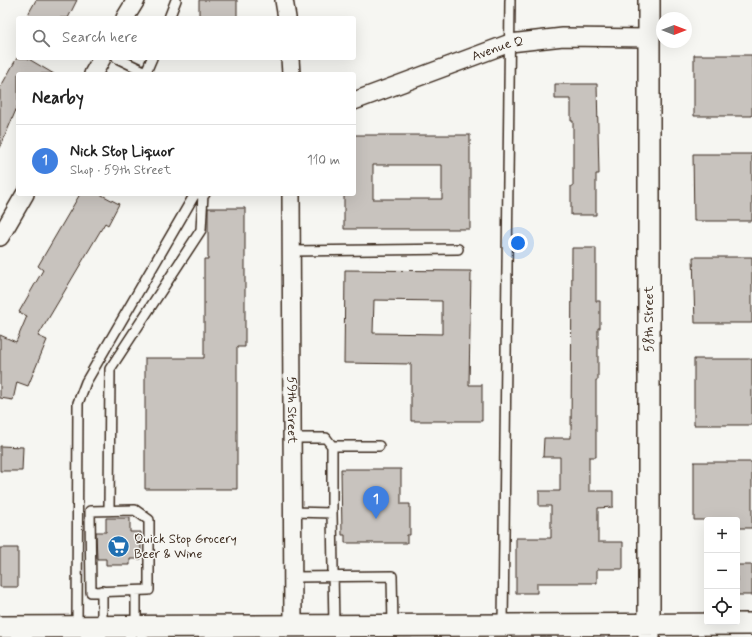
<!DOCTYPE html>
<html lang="en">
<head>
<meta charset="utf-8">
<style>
  body { margin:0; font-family:Mynerve,sans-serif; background:#f2f2f2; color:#222 }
  .controls { position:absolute; right:12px; bottom:12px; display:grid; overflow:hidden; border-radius:4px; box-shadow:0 4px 16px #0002 }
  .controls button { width:36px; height:36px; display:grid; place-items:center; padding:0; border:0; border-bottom:1px solid #e0e0e0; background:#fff; color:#222; font:20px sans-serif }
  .compass { position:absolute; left:656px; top:12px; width:36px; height:36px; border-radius:50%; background:#fff; box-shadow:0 4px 16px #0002; rotate:90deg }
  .you { position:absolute; left:518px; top:243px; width:14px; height:14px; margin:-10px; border:3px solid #fff; border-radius:50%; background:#1a73e8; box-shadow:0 0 0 6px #1a73e833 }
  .badge { display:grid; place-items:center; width:26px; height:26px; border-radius:50%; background:#2563eb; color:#fff; font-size:13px; font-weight:700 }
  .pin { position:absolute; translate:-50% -33px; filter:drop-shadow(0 1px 2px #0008) }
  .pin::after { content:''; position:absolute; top:21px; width:14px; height:12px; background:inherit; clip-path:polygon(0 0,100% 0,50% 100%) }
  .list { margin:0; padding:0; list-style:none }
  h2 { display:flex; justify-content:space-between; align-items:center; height:52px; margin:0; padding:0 16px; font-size:17px }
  h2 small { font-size:13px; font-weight:400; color:#767676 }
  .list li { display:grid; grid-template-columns:26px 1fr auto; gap:12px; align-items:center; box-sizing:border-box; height:72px; padding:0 16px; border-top:1px solid #e0e0e0 }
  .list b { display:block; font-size:15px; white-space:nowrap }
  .list p { margin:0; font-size:13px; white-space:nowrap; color:#767676 }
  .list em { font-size:13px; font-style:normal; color:#767676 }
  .icon { flex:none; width:22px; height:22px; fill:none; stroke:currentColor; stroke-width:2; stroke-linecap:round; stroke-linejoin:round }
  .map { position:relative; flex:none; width:752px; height:637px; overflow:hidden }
  .search { position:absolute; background:#fff; box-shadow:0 4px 16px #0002; left:16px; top:16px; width:340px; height:44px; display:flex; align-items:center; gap:10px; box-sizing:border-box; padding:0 14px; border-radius:4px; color:#767676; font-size:15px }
  .panel { position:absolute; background:#fff; box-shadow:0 4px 16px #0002; left:16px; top:72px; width:340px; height:124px; border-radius:4px }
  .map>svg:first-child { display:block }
</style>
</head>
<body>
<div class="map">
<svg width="752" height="637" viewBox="0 0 752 637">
  <rect width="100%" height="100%" fill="#f6f6f2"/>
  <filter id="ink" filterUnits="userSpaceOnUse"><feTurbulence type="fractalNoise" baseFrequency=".025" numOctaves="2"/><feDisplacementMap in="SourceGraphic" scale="8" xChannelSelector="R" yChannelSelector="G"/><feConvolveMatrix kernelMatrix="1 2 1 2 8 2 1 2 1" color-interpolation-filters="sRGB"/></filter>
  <g filter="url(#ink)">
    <path fill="#c8c3be" stroke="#3b2a1e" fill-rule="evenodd" d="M36 0H77L68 18H26Z
      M199 0H237V18H199Z
      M694 55H752V116H694Z
      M18 56V58H27L54 74H18V105L0 148V88Z
      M555 84H597L599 174H596V215H571V186H573V121H571V99H555Z
      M354 135H470V229H344V194H354ZM373 165H442V199H373Z
      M693 154H752V221H694Z
      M80 194H100L119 204 108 225 105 223 38 336 47 340 28 386 17 382 13 400 0 398V335L16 342 27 316 19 312 43 270 38 266Z
      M208 208H245V347H237V489H145V358H204V259H208Z
      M572 248H596V301H600V328H598V380H596V457H589V491H613V507L598 508V542H623V569H597V583H537V593H516V538H551V506H539V491H560V457H543L544 438H571Z
      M693 257H752V323H695Z
      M345 270 471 271 469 385H482V421H411V364L344 363ZM374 300 442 301V334L373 333Z
      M694 359H752V425H694Z
      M0 446 23 447 22 471H0Z
      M694 462H752V528H737V520H694Z
      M341 469H401V504H410V535H407V543H345V535H342Z
      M106 518H130V532H141V559H130V565H106V559H97L96 532H106Z
      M0 548H18V587H0Z
      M737 565H752V595H737Z"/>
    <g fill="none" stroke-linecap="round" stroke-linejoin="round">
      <defs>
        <path id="service" d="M169 18 176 0
          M117 58 146 72
          M147 74 146 72 152 58
          M292 251 458 249
          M292 438H326L332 446
          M109 510 110 369 201 230 203 194
          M135 510 149 520V590L91 592 90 511Z
          M293 512 332 513 334 626
          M332 513V446H379
          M293 577 392 576 393 626
          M102 591V627
          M503 625 510 0
          M136 626V591
          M77 627 78 403 86 382 195 194H205"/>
        <g id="minor">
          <path d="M284 0 287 18"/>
          <path d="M125 18 136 0"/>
          <path d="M290 58 291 74"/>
          <path d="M93 74 102 58"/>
          <path id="s1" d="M354 101 510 43 563 37 649 38"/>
          <path id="s2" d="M291 194 293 626"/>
          <path d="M0 237 25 194"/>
        </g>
        <path id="tertiary" d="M0 627 752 624
          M649 637V0"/>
      </defs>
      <use href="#service" stroke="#3b2a1e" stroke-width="12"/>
      <use href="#minor" stroke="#3b2a1e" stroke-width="20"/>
      <use href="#tertiary" stroke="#3b2a1e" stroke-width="24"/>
      <use href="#service" stroke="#f6f6f2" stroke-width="9"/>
      <use href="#minor" stroke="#f6f6f2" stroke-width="17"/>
      <use href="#tertiary" stroke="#f6f6f2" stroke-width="21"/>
    </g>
  </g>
  <defs>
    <symbol id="supermarket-disc" viewBox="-11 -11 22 22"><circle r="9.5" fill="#1f6fb2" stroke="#f6f6f2"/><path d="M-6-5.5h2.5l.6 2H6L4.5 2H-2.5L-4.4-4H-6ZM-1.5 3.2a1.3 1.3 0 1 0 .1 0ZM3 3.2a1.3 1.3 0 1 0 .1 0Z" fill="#fff"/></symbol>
  </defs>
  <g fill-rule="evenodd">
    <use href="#supermarket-disc" x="106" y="534" width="25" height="25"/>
  </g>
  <g text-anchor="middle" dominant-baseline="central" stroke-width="3" stroke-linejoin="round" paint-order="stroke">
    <g font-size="13" fill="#3b2a1e" stroke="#f6f6f2">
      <text stroke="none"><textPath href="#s1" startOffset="153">Avenue Q</textPath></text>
      <text transform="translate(649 319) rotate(-90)">58th Street</text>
      <text stroke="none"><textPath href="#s2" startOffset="216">59th Street</textPath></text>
    </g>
    <g font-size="13" fill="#3b2a1e" stroke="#f6f6f2" text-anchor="start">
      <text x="134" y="539">Quick Stop Grocery<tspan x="134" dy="15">Beer &amp; Wine</tspan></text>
    </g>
  </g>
</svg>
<div class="controls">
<button>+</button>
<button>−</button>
<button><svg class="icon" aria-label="locate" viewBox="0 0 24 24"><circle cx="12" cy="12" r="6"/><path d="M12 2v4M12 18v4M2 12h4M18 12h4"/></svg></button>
</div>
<svg class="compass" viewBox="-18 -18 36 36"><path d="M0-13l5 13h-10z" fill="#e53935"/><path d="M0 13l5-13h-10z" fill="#767676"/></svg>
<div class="you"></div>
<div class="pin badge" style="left:376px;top:519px;background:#3f7fe0">1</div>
<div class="search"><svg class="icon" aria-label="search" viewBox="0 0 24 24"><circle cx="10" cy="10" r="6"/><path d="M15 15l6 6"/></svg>Search here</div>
<section class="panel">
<h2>Nearby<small></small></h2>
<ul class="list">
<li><span class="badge" style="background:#3f7fe0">1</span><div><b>Nick Stop Liquor</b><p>Shop · 59th Street</p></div><em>110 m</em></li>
</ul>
</section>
</div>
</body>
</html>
